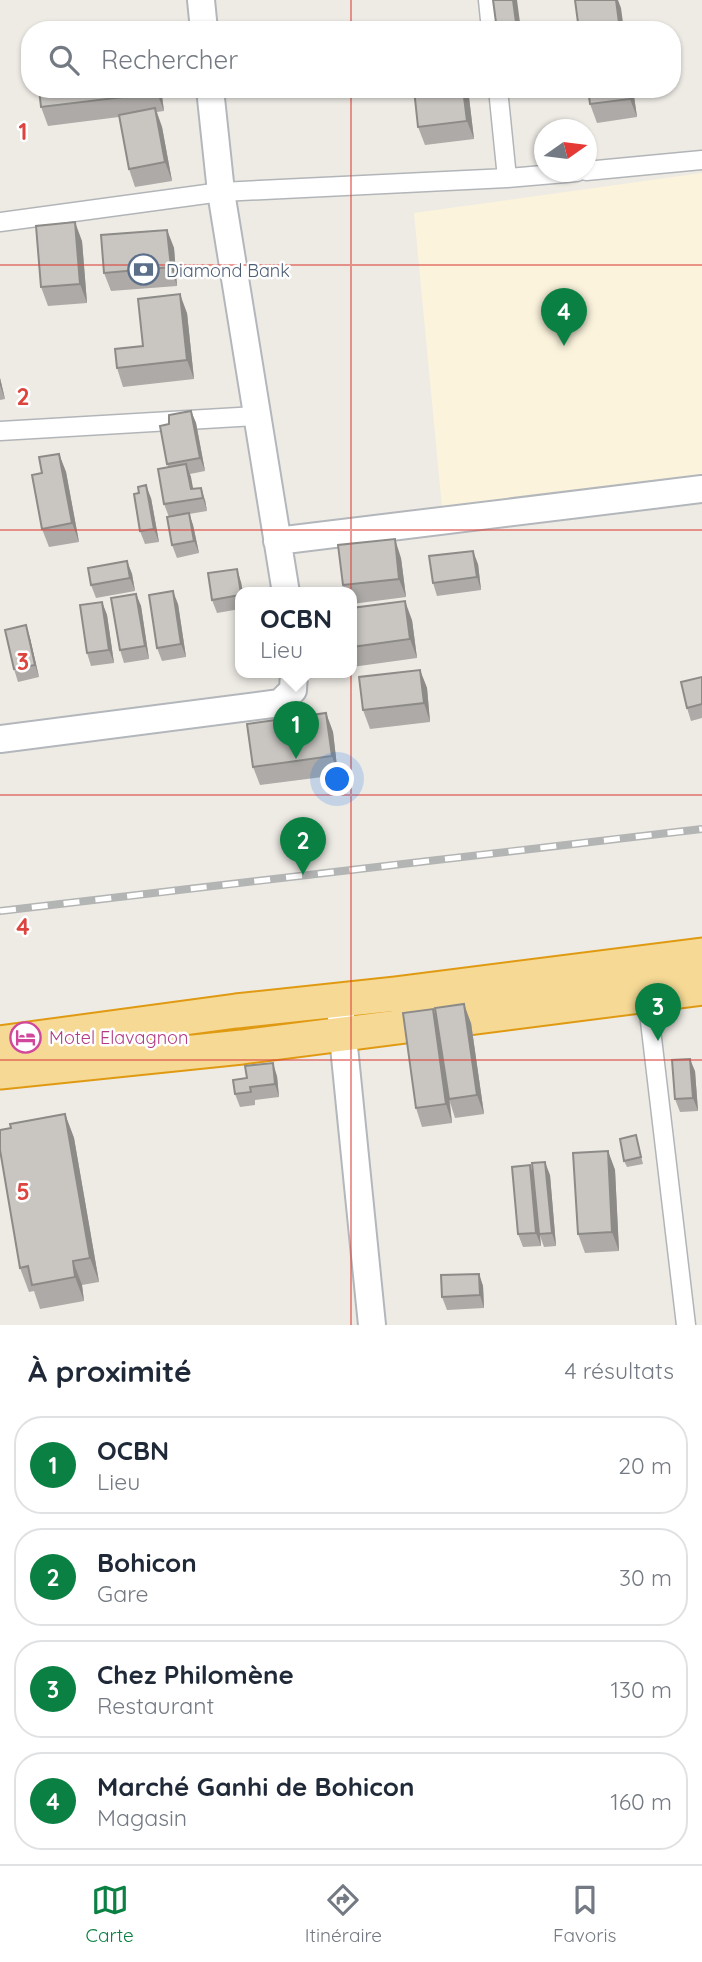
<!DOCTYPE html>
<html lang="fr">
<head>
<meta charset="utf-8">
<style>
  body { margin:0; font-family:Quicksand,sans-serif; background:#f2f2f3; color:#1f2937 }
  .compass { position:absolute; left:534px; top:119px; width:63px; height:63px; border-radius:50%; background:#fff; box-shadow:0 2px 5px #0004; rotate:76deg }
  .you { position:absolute; left:338px; top:780px; width:24px; height:24px; margin:-18px; border:5px solid #fff; border-radius:50%; background:#1a73e8; box-shadow:0 0 0 10px #1a73e833 }
  .badge { display:grid; place-items:center; width:46px; height:46px; border-radius:50%; background:#0b8043; color:#fff; font-size:23px; font-weight:700 }
  .pin { position:absolute; translate:-50% -58px; filter:drop-shadow(0 2px 4px #0008) }
  .pin::after { content:''; position:absolute; top:37px; width:24px; height:21px; background:inherit; clip-path:polygon(0 0,100% 0,50% 100%) }
  .popup { position:absolute; left:235px; top:587px; width:122px; height:91px; box-sizing:border-box; display:grid; place-content:center; border-radius:14px; background:#fff; filter:drop-shadow(0 2px 5px #0005); font-size:23px; white-space:nowrap; color:#747a83 }
  .popup b { font-size:26px; color:#1f2937 }
  .popup::after { content:''; position:absolute; left:50%; top:100%; margin-left:-14px; border:14px solid transparent; border-top-color:#fff }
  .list { margin:0; padding:0; list-style:none }
  h2 { display:flex; justify-content:space-between; align-items:center; height:91px; margin:0; padding:0 28px; font-size:30px }
  h2 small { font-size:23px; font-weight:400; color:#747a83 }
  .list li { display:grid; grid-template-columns:46px 1fr auto; gap:21px; align-items:center; box-sizing:border-box; height:98px; margin:0 14px 14px; padding:0 14px; border:2px solid #e0e1e3; border-radius:28px }
  .list b { display:block; font-size:26px; white-space:nowrap }
  .list p { margin:0; font-size:23px; white-space:nowrap; color:#747a83 }
  .list em { font-size:23px; font-style:normal; color:#747a83 }
  .icon { flex:none; width:38px; height:38px; fill:none; stroke:currentColor; stroke-width:2; stroke-linecap:round; stroke-linejoin:round }
  .map { position:relative; flex:none; width:702px; height:1325px; overflow:hidden }
  .search { position:absolute; background:#fff; box-shadow:0 2px 5px #0004; left:21px; right:21px; top:21px; height:77px; display:flex; align-items:center; gap:18px; box-sizing:border-box; padding:0 24px; border-radius:28px; color:#747a83; font-size:26px }
  .sheet { height:539px; background:#fff }
  nav { display:flex; justify-content:space-around; align-items:center; box-sizing:border-box; height:98px; border-top:2px solid #e0e1e3; background:#fff; font-size:19px; color:#747a83 }
  nav a { display:grid; justify-items:center; gap:4px }
  nav .on { color:#0b8043 }
  .map>svg:first-child { display:block }
</style>
</head>
<body>
<div class="map">
<svg width="702" height="1325" viewBox="0 0 702 1325">
  <rect width="100%" height="100%" fill="#eeebe5"/>
  <path fill="#fbf3dc" d="M702 173V478L442 507 414 213Z"/>
  <g fill="none" stroke-linecap="round" stroke-linejoin="round">
    <defs>
      <path id="street" d="M488 0 491 30
        M498 89 507 178
        M586 171 702 160
        M0 222 221 192 507 178 577 172
        M0 431 256 416
        M647 996 686 1325"/>
      <path id="secondary" d="M201 0 204 30
        M210 89 221 192 286 593
        M277 541 702 489
        M0 739 280 703 293 690 294 673
        M341 1017 372 1325"/>
      <path id="highway" d="M0 1043 236 1011 396 994 702 955
        M0 1072 242 1047 702 988"/>
    </defs>
    <use href="#street" stroke="#b2b5b8" stroke-width="21"/>
    <use href="#secondary" stroke="#b3b7bb" stroke-width="30"/>
    <use href="#highway" stroke="#e09a12" stroke-width="37"/>
    <use href="#street" stroke="#fff" stroke-width="18"/>
    <use href="#secondary" stroke="#fff" stroke-width="26"/>
    <use href="#highway" stroke="#f5d995" stroke-width="33"/>
    <defs>
      <path id="rail" d="M0 911 702 829"/>
    </defs>
    <use href="#rail" stroke="#b3b4b4" stroke-width="8"/>
    <use href="#rail" stroke="#fff" stroke-width="5" stroke-dasharray="16" stroke-linecap="butt"/>
  </g>
  <path fill="#adaaa7" d="M39 89H161L164 111 157 112 162 127 172 181 135 187 129 169 119 117 48 126 41 107Z
    M414 89H468L474 139 425 145 418 127Z
    M508 89H530L531 93 511 96Z
    M588 89H633L637 117 597 123 590 104Z
    M167 230 174 248 177 286 111 291 104 273Z
    M82 241 87 303 48 306 41 287Z
    M187 313 194 379 123 387 117 368 143 346Z
    M0 378 5 399 0 400Z
    M191 411 196 423 205 471 190 474 193 489 205 500 207 511 189 514 193 525 199 553 177 558 172 545 169 517 164 504 168 467 167 464 169 424Z
    M59 454 66 472 79 542 49 547 42 529V473Z
    M151 498 159 542 145 544 140 531Z
    M401 558 406 597 352 604V593H345L343 585Z
    M127 561 132 574 135 591 96 598 91 585Z
    M478 564 481 590 437 596 433 583Z
    M241 582 243 593H240V609L217 613 212 600Z
    M136 594 141 606 149 659 124 663 120 650Z
    M102 602 107 615 114 663 91 666 87 653Z
    M178 604 186 657 162 661 157 648Z
    M352 608 412 620 417 658 352 667Z
    M26 625 30 638 39 677 18 682 14 669Z
    M420 670 427 688 430 722 370 729 363 710Z
    M702 677V718L691 721 687 708Z
    M326 713 333 732 338 775 260 785 253 767Z
    M433 1009 437 1022 471 1023 484 1114 455 1118 450 1102 452 1123 422 1127 416 1108Z
    M695 1071 698 1111 680 1112 675 1099Z
    M277 1076 279 1097 255 1100V1105L240 1107 235 1094 233 1080Z
    M65 1114 74 1138 99 1282 82 1285 84 1301 40 1309 34 1291 29 1292 20 1268 11 1128Z
    M636 1135 643 1164 627 1167 624 1161Z
    M608 1151 615 1170 619 1251 585 1253 578 1234Z
    M530 1165 533 1174 550 1175 556 1246 544 1247 540 1236 541 1246 523 1247 518 1234Z
    M479 1274 483 1286 484 1308 447 1310 442 1297Z"/>
  <path fill="#8d8b88" d="M513 0H517L521 30H517Z
    M616 0H618L621 8 624 30H620Z
    M156 89H161L164 111 157 93Z
    M463 89H468L474 139 467 121Z
    M629 89H633L637 117 630 99Z
    M155 108 162 127 172 181 165 162Z
    M75 222 82 241 87 303 80 284Z
    M167 230 174 248 177 286 171 267Z
    M180 294 187 313 194 379 187 360Z
    M0 378 5 399 0 385Z
    M191 411 196 423 205 471 200 458Z
    M59 454 66 472 79 542 72 523Z
    M186 464 191 477 195 499 191 489Z
    M146 485 151 498 159 542 154 529Z
    M201 488 205 500 207 511 203 498Z
    M189 513 193 525 199 553 194 541Z
    M395 539 401 558 406 597 399 579Z
    M473 551 478 564 481 590 477 577Z
    M127 561 132 574 135 591 130 578Z
    M237 569 241 582 243 593H241Z
    M173 591 178 604 186 657 181 644Z
    M136 594 141 606 149 659 145 646Z
    M405 601 412 620 417 658 410 639Z
    M102 602 107 615 114 663 109 650Z
    M26 625 30 638 39 677 35 665Z
    M420 670 427 688 430 722 424 703Z
    M326 713 333 732 338 775 332 756Z
    M464 1004 471 1023 484 1114 477 1095Z
    M433 1009 440 1028 452 1123 446 1104Z
    M690 1059 695 1071 698 1111 693 1098Z
    M273 1063 277 1076 279 1097 275 1084Z
    M65 1114 74 1138 99 1282 90 1258Z
    M608 1151 615 1170 619 1251 612 1232Z
    M545 1162 550 1175 556 1246 552 1233Z
    M530 1165 534 1178 541 1246 536 1233Z
    M73 1261 82 1285 84 1301 75 1277Z
    M479 1274 483 1286 484 1308 480 1295Z"/>
  <path fill="#c9c6c2" stroke="#8d8b88" stroke-width="2" d="M493 0H513L517 30H497Z
    M575 0H616L620 30H579Z
    M39 89H156L157 93 41 107Z
    M414 89H463L467 121 418 127Z
    M588 89H629L630 99 590 104Z
    M155 108 165 162 129 169 119 115Z
    M75 222 80 284 41 287 36 226Z
    M167 230 171 267 104 273 101 235Z
    M180 294 187 360 117 368 115 349 143 346 138 299Z
    M191 411 200 458 167 464 160 426 169 424V415Z
    M59 454 72 523 42 529 32 475 42 473 39 457Z
    M186 464 191 489 201 488 203 498 164 504 158 469Z
    M146 485 154 529 140 531 134 494 139 493 138 487Z
    M189 513 194 541 172 545 167 517Z
    M395 539 399 579 343 585 338 545Z
    M473 551 477 577 433 583 429 556Z
    M127 561 130 578 91 585 88 568Z
    M237 569 241 593H240V595L212 600 208 573Z
    M173 591 181 644 157 648 149 595Z
    M136 594 145 646 120 650 111 598Z
    M405 601 410 639 352 647V608Z
    M102 602 109 650 87 653 80 605Z
    M26 625 35 665 14 669 5 630Z
    M420 670 424 703 363 710 359 677Z
    M702 677V704L687 708 681 682Z
    M326 713 332 756 253 767 247 724Z
    M464 1004 477 1095 449 1099 435 1008Z
    M433 1009 446 1104 416 1108 403 1013Z
    M690 1059 693 1098 675 1099 672 1060Z
    M273 1063 275 1084 250 1087 251 1092 235 1094 233 1080 247 1078 245 1066Z
    M65 1114 90 1258 73 1261 75 1277 32 1285 28 1266 20 1268 0 1150V1130L11 1128 10 1124Z
    M636 1135 641 1157 624 1161 620 1139Z
    M608 1151 612 1232 578 1234 573 1153Z
    M545 1162 552 1233 539 1234 532 1163Z
    M530 1165 536 1233 518 1234 512 1167Z
    M479 1274 480 1295 442 1297 441 1275Z"/>
  <path fill="none" stroke="#dc443d" stroke-width="2" stroke-opacity="0.55" d="M351 0V30M351 89V1325M0 265H702M0 530H702M0 795H702M0 1060H702"/>
  <defs>
    <symbol id="bank-ring" viewBox="-11 -11 22 22"><circle r="9.5" fill="#fff" stroke="#5c6f8a" stroke-width="1.5"/><path d="M-6-4H6V4H-6ZM0-2.3a2.3 2.3 0 1 0 0 4.6a2.3 2.3 0 1 0 0-4.6Z" fill="#5c6f8a"/></symbol>
    <symbol id="hotel-ring" viewBox="-11 -11 22 22"><circle r="9.5" fill="#fff" stroke="#d1479c" stroke-width="1.5"/><path d="M-6-4.5h1.5V1H6V5H4.5V3h-9V5H-6ZM-4 0a1.8 1.8 0 1 1 3.6 0ZM.5 0V-2.5h3Q6-2.5 6 0Z" fill="#d1479c"/></symbol>
  </defs>
  <g fill-rule="evenodd">
    <use href="#bank-ring" x="126" y="252" width="35" height="35"/>
    <use href="#hotel-ring" x="8" y="1020" width="35" height="35"/>
  </g>
  <g text-anchor="middle" dominant-baseline="central" stroke-width="5" stroke-linejoin="round" paint-order="stroke">
    <g font-size="18" fill="#4e5e75" stroke="#fff" text-anchor="start">
      <text x="166" y="270">Diamond Bank</text>
    </g>
    <g font-size="18" fill="#b23c85" stroke="#fff" text-anchor="start">
      <text x="49" y="1037">Motel Elavagnon</text>
    </g>
  </g>
  <g font-size="23" text-anchor="middle" font-weight="bold" fill="#dc443d" stroke="#fff" stroke-width="5" stroke-linejoin="round" paint-order="stroke">
    <text x="23" y="140">1</text>
    <text x="23" y="405">2</text>
    <text x="23" y="670">3</text>
    <text x="23" y="935">4</text>
    <text x="23" y="1200">5</text>
  </g>
</svg>
<svg class="compass" viewBox="-18 -18 36 36"><path d="M0-13l5 13h-10z" fill="#e53935"/><path d="M0 13l5-13h-10z" fill="#747a83"/></svg>
<div class="you"></div>
<div class="pin badge" style="left:296px;top:759px">1</div>
<div class="popup"><b>OCBN</b>Lieu</div>
<div class="pin badge" style="left:303px;top:875px">2</div>
<div class="pin badge" style="left:658px;top:1041px">3</div>
<div class="pin badge" style="left:564px;top:346px">4</div>
<div class="search"><svg class="icon" aria-label="search" viewBox="0 0 24 24"><circle cx="10" cy="10" r="6"/><path d="M15 15l6 6"/></svg>Rechercher</div>
</div>
<section class="sheet">
<h2>À proximité<small>4 résultats</small></h2>
<ul class="list">
<li><span class="badge">1</span><div><b>OCBN</b><p>Lieu</p></div><em>20 m</em></li>
<li><span class="badge">2</span><div><b>Bohicon</b><p>Gare</p></div><em>30 m</em></li>
<li><span class="badge">3</span><div><b>Chez Philomène</b><p>Restaurant</p></div><em>130 m</em></li>
<li><span class="badge">4</span><div><b>Marché Ganhi de Bohicon</b><p>Magasin</p></div><em>160 m</em></li>
</ul>
</section>
<nav>
<a class="on"><svg class="icon" aria-label="map" viewBox="0 0 24 24"><path d="M3 6l6-2 6 2 6-2v14l-6 2-6-2-6 2zM9 4v14M15 6v14"/></svg>Carte</a>
<a><svg class="icon" aria-label="directions" viewBox="0 0 24 24"><path d="M12 3l9 9-9 9-9-9zM9 14v-3h6M13 9l2 2-2 2"/></svg>Itinéraire</a>
<a><svg class="icon" aria-label="saved" viewBox="0 0 24 24"><path d="M7 4h10v16l-5-4-5 4z"/></svg>Favoris</a>
</nav>
</body>
</html>
